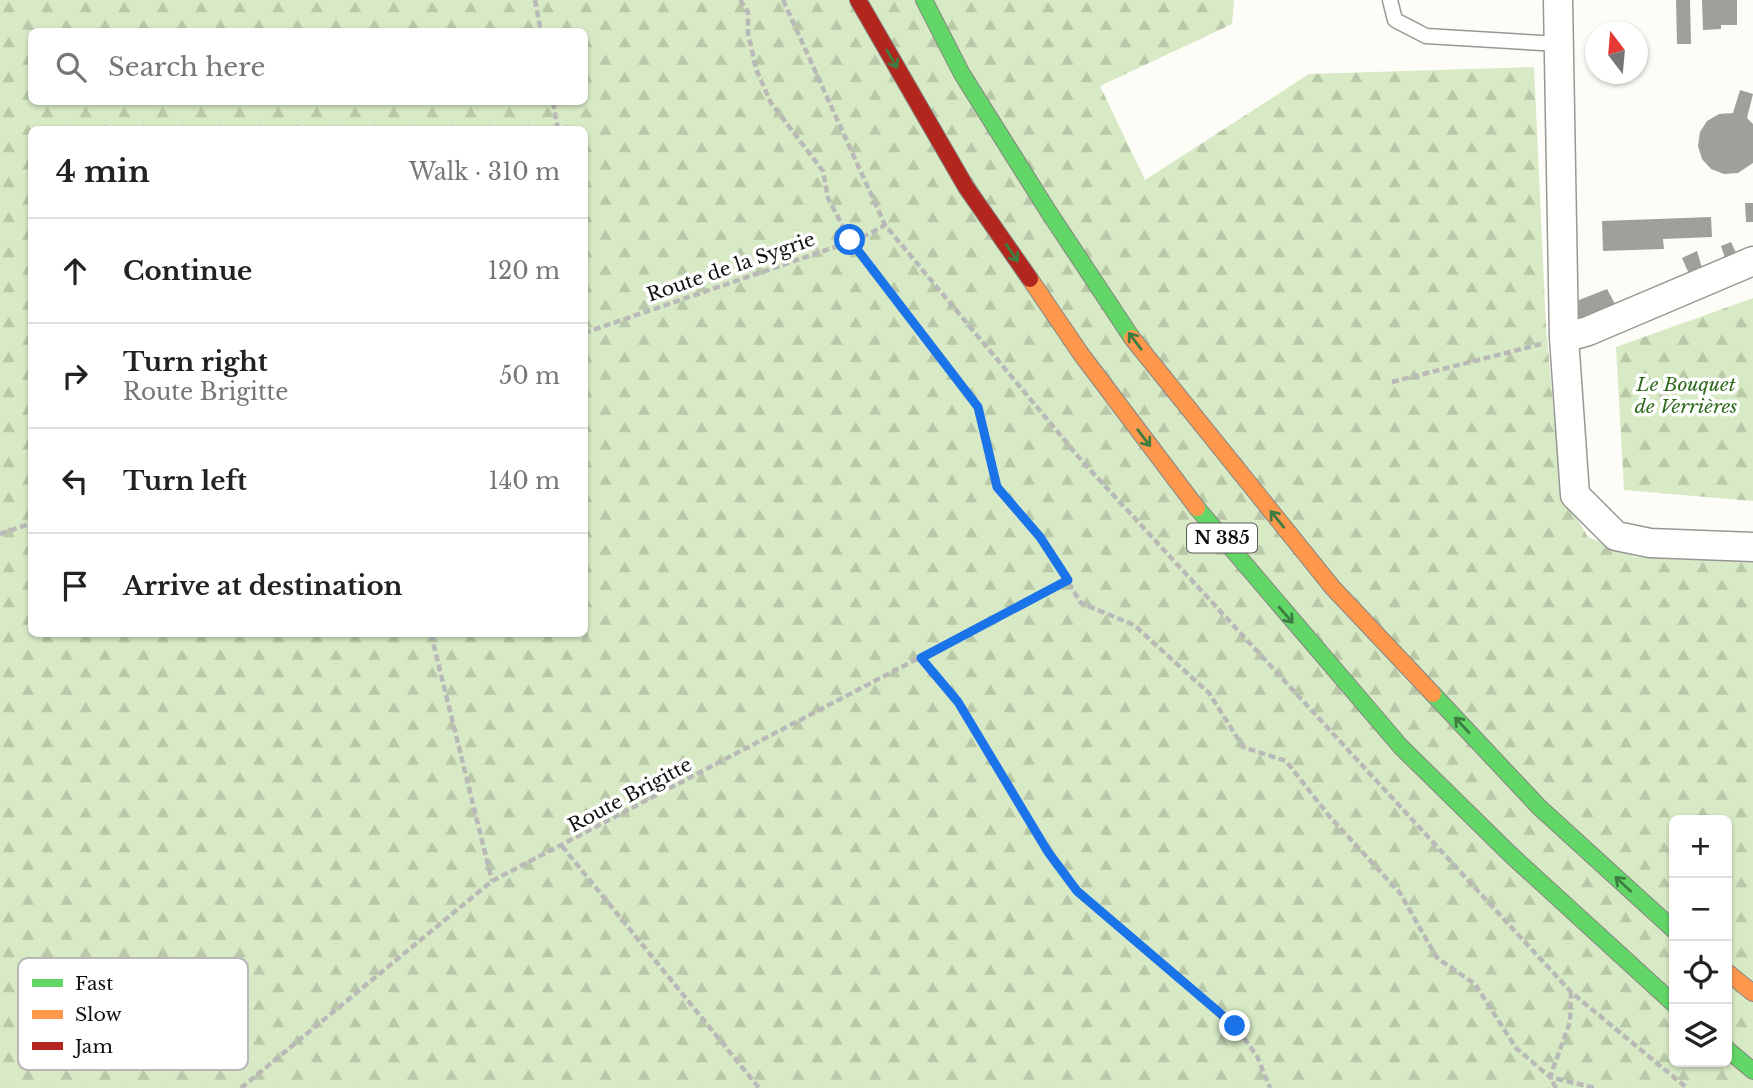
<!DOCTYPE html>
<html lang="en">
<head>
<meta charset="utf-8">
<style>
  body { margin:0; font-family:"Libre Baskerville",serif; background:#f2f2f2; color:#222 }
  .controls { position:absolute; right:21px; bottom:21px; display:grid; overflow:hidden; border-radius:10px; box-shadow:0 2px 5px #0004 }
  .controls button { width:63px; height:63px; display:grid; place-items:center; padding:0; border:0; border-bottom:2px solid #e0e0e0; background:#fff; color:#222; font:35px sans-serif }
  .compass { position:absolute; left:1585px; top:21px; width:63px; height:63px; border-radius:50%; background:#fff; box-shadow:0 2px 5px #0004; rotate:344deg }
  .stop { position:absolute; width:21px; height:21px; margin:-16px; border:5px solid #1a73e8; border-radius:50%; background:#fff }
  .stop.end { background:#1a73e8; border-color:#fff; box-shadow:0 2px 7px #0008 }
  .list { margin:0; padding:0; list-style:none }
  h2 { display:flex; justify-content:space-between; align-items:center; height:91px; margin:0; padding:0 28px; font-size:30px }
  h2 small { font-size:23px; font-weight:400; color:#767676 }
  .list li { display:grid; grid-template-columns:46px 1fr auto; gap:21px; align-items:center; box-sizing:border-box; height:105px; padding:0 28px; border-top:2px solid #e0e0e0 }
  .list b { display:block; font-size:26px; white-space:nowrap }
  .list p { margin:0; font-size:23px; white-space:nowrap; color:#767676 }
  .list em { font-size:23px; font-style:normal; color:#767676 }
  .icon { flex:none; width:38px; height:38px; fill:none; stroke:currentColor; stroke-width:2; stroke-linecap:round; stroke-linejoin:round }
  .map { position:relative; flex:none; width:1753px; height:1088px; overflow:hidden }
  .search { position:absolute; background:#fff; box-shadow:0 2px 5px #0004; left:28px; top:28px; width:560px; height:77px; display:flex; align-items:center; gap:18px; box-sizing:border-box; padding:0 24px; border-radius:10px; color:#767676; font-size:26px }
  .panel { position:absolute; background:#fff; box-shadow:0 2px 5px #0004; left:28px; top:126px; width:560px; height:511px; border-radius:10px }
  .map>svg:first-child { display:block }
</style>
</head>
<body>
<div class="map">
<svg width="1753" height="1088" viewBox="0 0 1753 1088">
  <defs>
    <pattern id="forest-firs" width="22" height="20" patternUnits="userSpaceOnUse" patternTransform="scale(1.75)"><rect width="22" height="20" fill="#d8eac5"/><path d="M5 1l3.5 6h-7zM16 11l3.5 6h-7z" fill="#b8c8a8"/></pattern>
  </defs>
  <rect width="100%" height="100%" fill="#fdfcf7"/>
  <path fill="url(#forest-firs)" fill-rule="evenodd" d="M0 0H1234L1232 24 1100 86 1145 180 1309 74 1534 67 1546 327 1561 492 1588 537 1635 557 1753 560V1088H0ZM32 32H584V102H32ZM32 130H584V634H32ZM1674 820H1727V1062H1674Z
    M1753 298V501L1624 490 1616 347Z"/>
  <path fill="#a19f9c" d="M1676 0H1690L1691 44H1677Z
    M1702 0H1737V25H1721V29L1703 30Z
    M1740 90 1753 94 1747 118 1753 124V163L1738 173 1724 174 1711 169 1702 159 1698 146 1700 132 1707 121 1719 114 1733 113Z
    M1745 203H1753V222H1746Z
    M1711 217 1712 237 1663 239 1664 249 1603 251 1602 221Z
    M1731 242 1736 253 1725 258 1721 246Z
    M1697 251 1702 268 1689 274 1682 258Z
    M1607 289 1615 304 1579 319V300Z"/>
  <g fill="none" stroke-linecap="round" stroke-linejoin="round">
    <defs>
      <path id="lane" d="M1390 0 1395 20 1426 36 1559 44"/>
      <path id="street" d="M1558 0 1564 338 1575 495 1616 536 1650 543 1753 547
        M1564 338 1588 331 1753 261"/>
      <path id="fast" d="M924 0 962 74 1048 211 1132 338
        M1197 508 1401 747 1511 855 1674 1004
        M1433 694 1539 807 1674 930
        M1727 1049 1753 1071"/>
      <path id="slow" d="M1030 279 1081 354 1197 508
        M1132 338 1333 588 1433 694
        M1727 972 1753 993"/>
      <path id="jam" d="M858 0 966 187 1030 279"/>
    </defs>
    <use href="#lane" stroke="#979795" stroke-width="17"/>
    <use href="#street" stroke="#979795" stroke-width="31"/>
    <use href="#fast" stroke="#858482" stroke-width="18"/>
    <use href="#slow" stroke="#858482" stroke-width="18"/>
    <use href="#jam" stroke="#858482" stroke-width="18"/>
    <path stroke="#b9b9b8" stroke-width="4.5" stroke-dasharray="7 3.5" stroke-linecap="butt" d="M535 0 541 32
      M740 0 748 12V33L756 69 771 103 823 171 828 198 850 240 978 407 997 487 1040 537 1081 603 1134 625 1209 693 1243 747 1286 761 1330 817 1400 893 1437 958 1475 984 1516 1048 1550 1077 1595 1088
      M783 0 885 225 1082 461 1571 992 1687 1088
      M553 102 558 130
      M584 333 861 238 885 225
      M1392 382 1541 344
      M0 534 32 523
      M431 634 492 881
      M921 658 958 702 1048 852 1077 891 1235 1026 1257 1056 1270 1088
      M562 846 759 1088
      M241 1088 492 881 1068 580
      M1556 1088 1550 1077 1570 1022 1571 993"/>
    <use href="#lane" stroke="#fffffe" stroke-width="14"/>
    <use href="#street" stroke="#fffffe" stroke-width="28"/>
    <use href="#fast" stroke="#63d668" stroke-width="16"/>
    <use href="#slow" stroke="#ff974d" stroke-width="16"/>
    <use href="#jam" stroke="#b3261e" stroke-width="16"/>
  </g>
  <defs><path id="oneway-shaft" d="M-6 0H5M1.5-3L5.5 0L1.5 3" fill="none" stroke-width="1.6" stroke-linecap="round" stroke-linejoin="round" transform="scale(1.75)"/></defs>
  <g stroke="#3e7d41">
    <use href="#oneway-shaft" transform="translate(892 59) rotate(60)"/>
    <use href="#oneway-shaft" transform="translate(1012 253) rotate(56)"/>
    <use href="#oneway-shaft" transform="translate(1135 341) rotate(-127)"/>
    <use href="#oneway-shaft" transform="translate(1144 438) rotate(53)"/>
    <use href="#oneway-shaft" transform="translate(1277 519) rotate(-129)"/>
    <use href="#oneway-shaft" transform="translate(1286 615) rotate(49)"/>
    <use href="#oneway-shaft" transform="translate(1462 725) rotate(-133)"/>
    <use href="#oneway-shaft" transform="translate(1623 884) rotate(-137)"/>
  </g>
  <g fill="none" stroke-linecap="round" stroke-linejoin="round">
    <path stroke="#1a73e8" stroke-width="9" d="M850 240 978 407 997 487 1040 537 1068 580 921 658 958 702 1048 852 1077 891 1235 1026"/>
  </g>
  <g text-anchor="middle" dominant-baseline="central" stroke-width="7" stroke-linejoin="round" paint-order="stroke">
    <rect fill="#fff" stroke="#585858" stroke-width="2" x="1187" y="523.5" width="70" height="29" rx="5"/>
    <g font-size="18" font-weight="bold" fill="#111">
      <text x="1222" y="538">N 385</text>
    </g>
    <g font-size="19" fill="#111" stroke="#fff">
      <text transform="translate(731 267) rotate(-19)">Route de la Sygrie</text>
      <text transform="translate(630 795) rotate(-28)">Route Brigitte</text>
    </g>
    <g font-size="19" font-style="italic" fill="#2f6b1f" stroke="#fff">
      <text x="1686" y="384">Le Bouquet<tspan x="1686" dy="22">de Verrières</tspan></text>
    </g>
  </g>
  <rect x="18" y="958" width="230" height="112" rx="10" fill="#fff" stroke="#b8b8b8" stroke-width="2"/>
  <rect x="32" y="979" width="31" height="8" fill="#63d668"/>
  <rect x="32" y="1010" width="31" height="9" fill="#ff974d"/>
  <rect x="32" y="1042" width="31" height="8" fill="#b3261e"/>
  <g font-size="19" fill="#111">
    <text x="75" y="990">Fast</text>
    <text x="75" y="1021">Slow</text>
    <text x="75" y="1053">Jam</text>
  </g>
</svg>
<div class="controls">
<button>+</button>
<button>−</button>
<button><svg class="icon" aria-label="locate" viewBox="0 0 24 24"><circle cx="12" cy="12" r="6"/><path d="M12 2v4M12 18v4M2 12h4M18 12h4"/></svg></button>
<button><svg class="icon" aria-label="layers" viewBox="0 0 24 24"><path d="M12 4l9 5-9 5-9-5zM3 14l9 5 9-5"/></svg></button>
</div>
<svg class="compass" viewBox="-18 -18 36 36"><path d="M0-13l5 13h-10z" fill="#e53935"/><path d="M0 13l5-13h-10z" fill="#767676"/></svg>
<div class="stop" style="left:850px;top:240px"></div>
<div class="stop end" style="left:1235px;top:1026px"></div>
<div class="search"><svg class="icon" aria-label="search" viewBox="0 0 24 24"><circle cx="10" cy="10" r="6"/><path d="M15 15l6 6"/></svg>Search here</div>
<section class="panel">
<h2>4 min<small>Walk · 310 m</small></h2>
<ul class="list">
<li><svg class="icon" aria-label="ahead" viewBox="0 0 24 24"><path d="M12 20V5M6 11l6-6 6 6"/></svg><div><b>Continue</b></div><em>120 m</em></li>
<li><svg class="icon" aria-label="right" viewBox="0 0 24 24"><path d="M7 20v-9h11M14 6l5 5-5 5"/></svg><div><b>Turn right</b><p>Route Brigitte</p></div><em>50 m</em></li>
<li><svg class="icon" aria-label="left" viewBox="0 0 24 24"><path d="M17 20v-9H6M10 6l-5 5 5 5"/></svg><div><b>Turn left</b></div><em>140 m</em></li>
<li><svg class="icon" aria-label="arrive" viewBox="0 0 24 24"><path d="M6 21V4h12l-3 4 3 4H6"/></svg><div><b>Arrive at destination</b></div></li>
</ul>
</section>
</div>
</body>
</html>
